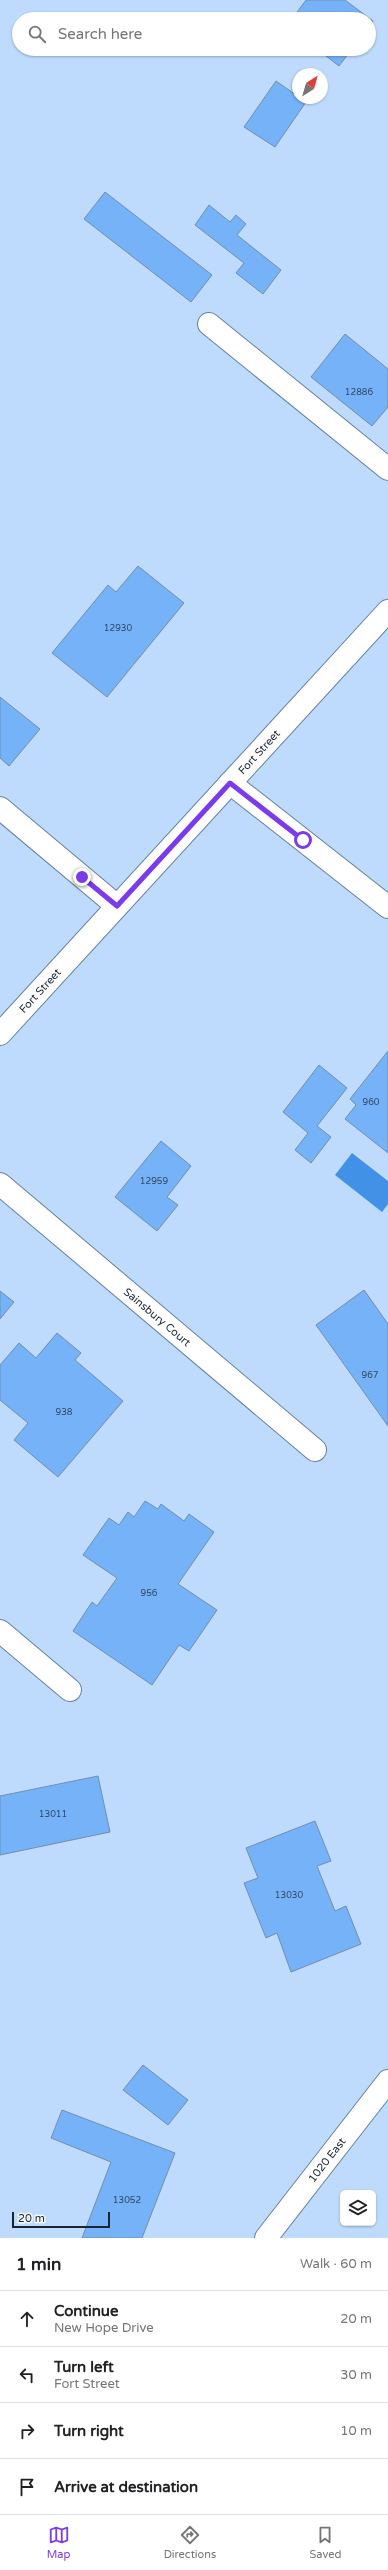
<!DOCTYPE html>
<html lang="en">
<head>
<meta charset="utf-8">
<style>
  body { margin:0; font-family:"Varela Round",sans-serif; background:#f6f6f6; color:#202124 }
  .controls { position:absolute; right:12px; bottom:12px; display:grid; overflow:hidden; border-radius:6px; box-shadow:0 1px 3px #0004 }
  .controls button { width:36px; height:36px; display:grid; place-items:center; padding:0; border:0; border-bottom:1px solid #e0e0e0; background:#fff; color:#202124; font:20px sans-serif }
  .compass { position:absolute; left:292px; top:68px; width:36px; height:36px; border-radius:50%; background:#fff; box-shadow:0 1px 3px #0004; rotate:37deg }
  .scale { position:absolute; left:12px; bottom:10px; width:98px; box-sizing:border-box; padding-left:4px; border:2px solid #1a2532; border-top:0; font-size:11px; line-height:14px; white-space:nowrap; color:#1a2532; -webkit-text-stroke:3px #f6f9fd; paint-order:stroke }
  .stop { position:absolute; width:12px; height:12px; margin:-9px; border:3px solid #7c3aed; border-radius:50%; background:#fff }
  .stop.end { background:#7c3aed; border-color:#fff; box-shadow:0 1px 4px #0008 }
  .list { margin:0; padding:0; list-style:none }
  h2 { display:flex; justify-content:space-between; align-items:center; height:52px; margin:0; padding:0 16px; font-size:17px }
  h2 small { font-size:13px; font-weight:400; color:#757577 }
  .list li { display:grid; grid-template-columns:26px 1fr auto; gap:12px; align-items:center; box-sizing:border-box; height:56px; padding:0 16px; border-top:1px solid #e0e0e0 }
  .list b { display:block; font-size:15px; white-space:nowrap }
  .list p { margin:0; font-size:13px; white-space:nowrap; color:#757577 }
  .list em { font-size:13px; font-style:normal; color:#757577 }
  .icon { flex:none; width:22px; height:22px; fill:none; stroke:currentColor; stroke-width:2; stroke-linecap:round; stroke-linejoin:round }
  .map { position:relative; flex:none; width:388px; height:2238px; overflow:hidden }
  .search { position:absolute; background:#fff; box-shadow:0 1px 3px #0004; left:12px; right:12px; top:12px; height:44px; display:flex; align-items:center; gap:10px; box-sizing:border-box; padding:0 14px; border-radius:22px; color:#757577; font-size:15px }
  .sheet { height:276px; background:#fff }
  nav { display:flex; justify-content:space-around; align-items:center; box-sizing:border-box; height:56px; border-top:1px solid #e0e0e0; background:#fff; font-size:11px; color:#757577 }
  nav a { display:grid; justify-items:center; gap:2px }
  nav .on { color:#7c3aed }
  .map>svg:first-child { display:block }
</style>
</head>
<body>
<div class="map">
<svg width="388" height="2238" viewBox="0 0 388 2238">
  <rect width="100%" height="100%" fill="#bedbfe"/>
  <path fill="#4191e6" d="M352 1153 388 1181V1204L382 1212 335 1175Z"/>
  <path fill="#75b2f8" stroke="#728dad" d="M306 0H345L373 21 369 26V19H292Z
    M317 49H352L339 66Z
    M276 81 306 102 275 147 244 127Z
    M105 192 212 275 191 302 84 219Z
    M209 205 230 222 236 215 246 224 237 235 281 270 263 294 236 273 244 263 195 225Z
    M345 334 388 369V407L372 426 311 377Z
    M138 566 184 603 107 697 52 653 108 585 116 592Z
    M0 697 40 729 9 766 0 758Z
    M388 1051V1153L345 1119 356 1105 350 1099Z
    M319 1065 347 1088 317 1126 331 1137 311 1163 295 1150 308 1133 283 1112Z
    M161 1141 191 1166 167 1197 178 1205 157 1231 115 1197Z
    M364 1290 388 1324V1426L316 1325Z
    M0 1291 14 1302 0 1319Z
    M57 1333 81 1353 75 1360 123 1401 58 1477 14 1440 28 1423 0 1400V1365L19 1343 36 1358Z
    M145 1501 158 1509 161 1504 184 1521 189 1514 214 1532 178 1584 217 1610 189 1651 179 1645 152 1685 73 1631 92 1602 97 1606 117 1578 83 1555 109 1518 119 1525 128 1512 134 1517Z
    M98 1776 110 1832 0 1855V1796Z
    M315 1821 331 1861 317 1866 335 1911 346 1906 361 1944 291 1972 277 1933 266 1938 244 1883 258 1878 246 1848Z
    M143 2065 188 2100 168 2125 123 2090Z
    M62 2110 175 2153 142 2238H82L111 2162 51 2138Z"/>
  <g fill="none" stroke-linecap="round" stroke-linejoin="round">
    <defs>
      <g id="minor">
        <path d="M209 324 388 469"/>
        <path d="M230 783 388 907"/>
        <path d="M0 808 117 906"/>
        <path id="s1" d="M0 1034 388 611"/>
        <path id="s2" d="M0 1184 315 1450"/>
        <path d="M0 1631 70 1690"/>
        <path id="s3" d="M266 2238 388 2081"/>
      </g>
    </defs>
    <use href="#minor" stroke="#6680a0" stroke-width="24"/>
    <use href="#minor" stroke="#fff" stroke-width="22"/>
  </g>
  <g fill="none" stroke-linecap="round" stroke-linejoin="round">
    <path stroke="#7c3aed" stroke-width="5" d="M82 877 117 906 230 783 303 840"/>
  </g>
  <g text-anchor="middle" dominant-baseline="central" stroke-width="3" stroke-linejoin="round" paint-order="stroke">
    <g font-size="9" fill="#314864">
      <text x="359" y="392">12886</text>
      <text x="118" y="628">12930</text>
      <text x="371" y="1102">960</text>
      <text x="154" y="1181">12959</text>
      <text x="370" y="1375">967</text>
      <text x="64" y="1412">938</text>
      <text x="149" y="1593">956</text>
      <text x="53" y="1814">13011</text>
      <text x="289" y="1895">13030</text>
      <text x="127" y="2200">13052</text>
    </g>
    <g font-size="11" fill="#1a2532" stroke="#f6f9fd">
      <text stroke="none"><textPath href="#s1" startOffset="383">Fort Street</textPath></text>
      <text stroke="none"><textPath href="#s1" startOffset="59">Fort Street</textPath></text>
      <text stroke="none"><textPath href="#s2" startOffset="206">Sainsbury Court</textPath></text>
      <text stroke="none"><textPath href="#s3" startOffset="99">1020 East</textPath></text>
    </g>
  </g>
</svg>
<div class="controls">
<button><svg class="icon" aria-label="layers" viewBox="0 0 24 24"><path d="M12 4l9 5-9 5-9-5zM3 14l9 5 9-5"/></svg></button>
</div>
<svg class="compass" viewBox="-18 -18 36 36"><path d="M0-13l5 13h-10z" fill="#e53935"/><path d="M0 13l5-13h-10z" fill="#757577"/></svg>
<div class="scale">20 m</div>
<div class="stop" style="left:303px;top:840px"></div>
<div class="stop end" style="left:82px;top:877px"></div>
<div class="search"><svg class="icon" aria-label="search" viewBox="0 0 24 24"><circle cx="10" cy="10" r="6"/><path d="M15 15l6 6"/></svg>Search here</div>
</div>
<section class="sheet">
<h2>1 min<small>Walk · 60 m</small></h2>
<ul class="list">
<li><svg class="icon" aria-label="ahead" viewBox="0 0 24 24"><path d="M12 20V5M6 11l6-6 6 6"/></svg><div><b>Continue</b><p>New Hope Drive</p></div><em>20 m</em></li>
<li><svg class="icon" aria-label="left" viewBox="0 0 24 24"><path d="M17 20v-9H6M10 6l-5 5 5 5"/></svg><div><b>Turn left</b><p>Fort Street</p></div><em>30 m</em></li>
<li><svg class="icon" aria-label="right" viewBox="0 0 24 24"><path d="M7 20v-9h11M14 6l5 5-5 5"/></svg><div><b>Turn right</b></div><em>10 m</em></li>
<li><svg class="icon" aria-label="arrive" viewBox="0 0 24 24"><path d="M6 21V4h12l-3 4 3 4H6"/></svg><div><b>Arrive at destination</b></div></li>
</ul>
</section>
<nav>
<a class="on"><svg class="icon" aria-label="map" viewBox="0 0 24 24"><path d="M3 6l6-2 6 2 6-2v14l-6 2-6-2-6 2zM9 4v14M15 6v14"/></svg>Map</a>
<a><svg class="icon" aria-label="directions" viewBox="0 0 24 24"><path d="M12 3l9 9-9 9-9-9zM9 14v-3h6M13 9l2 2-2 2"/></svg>Directions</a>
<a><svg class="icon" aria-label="saved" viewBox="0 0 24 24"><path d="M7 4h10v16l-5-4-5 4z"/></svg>Saved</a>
</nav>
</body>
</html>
